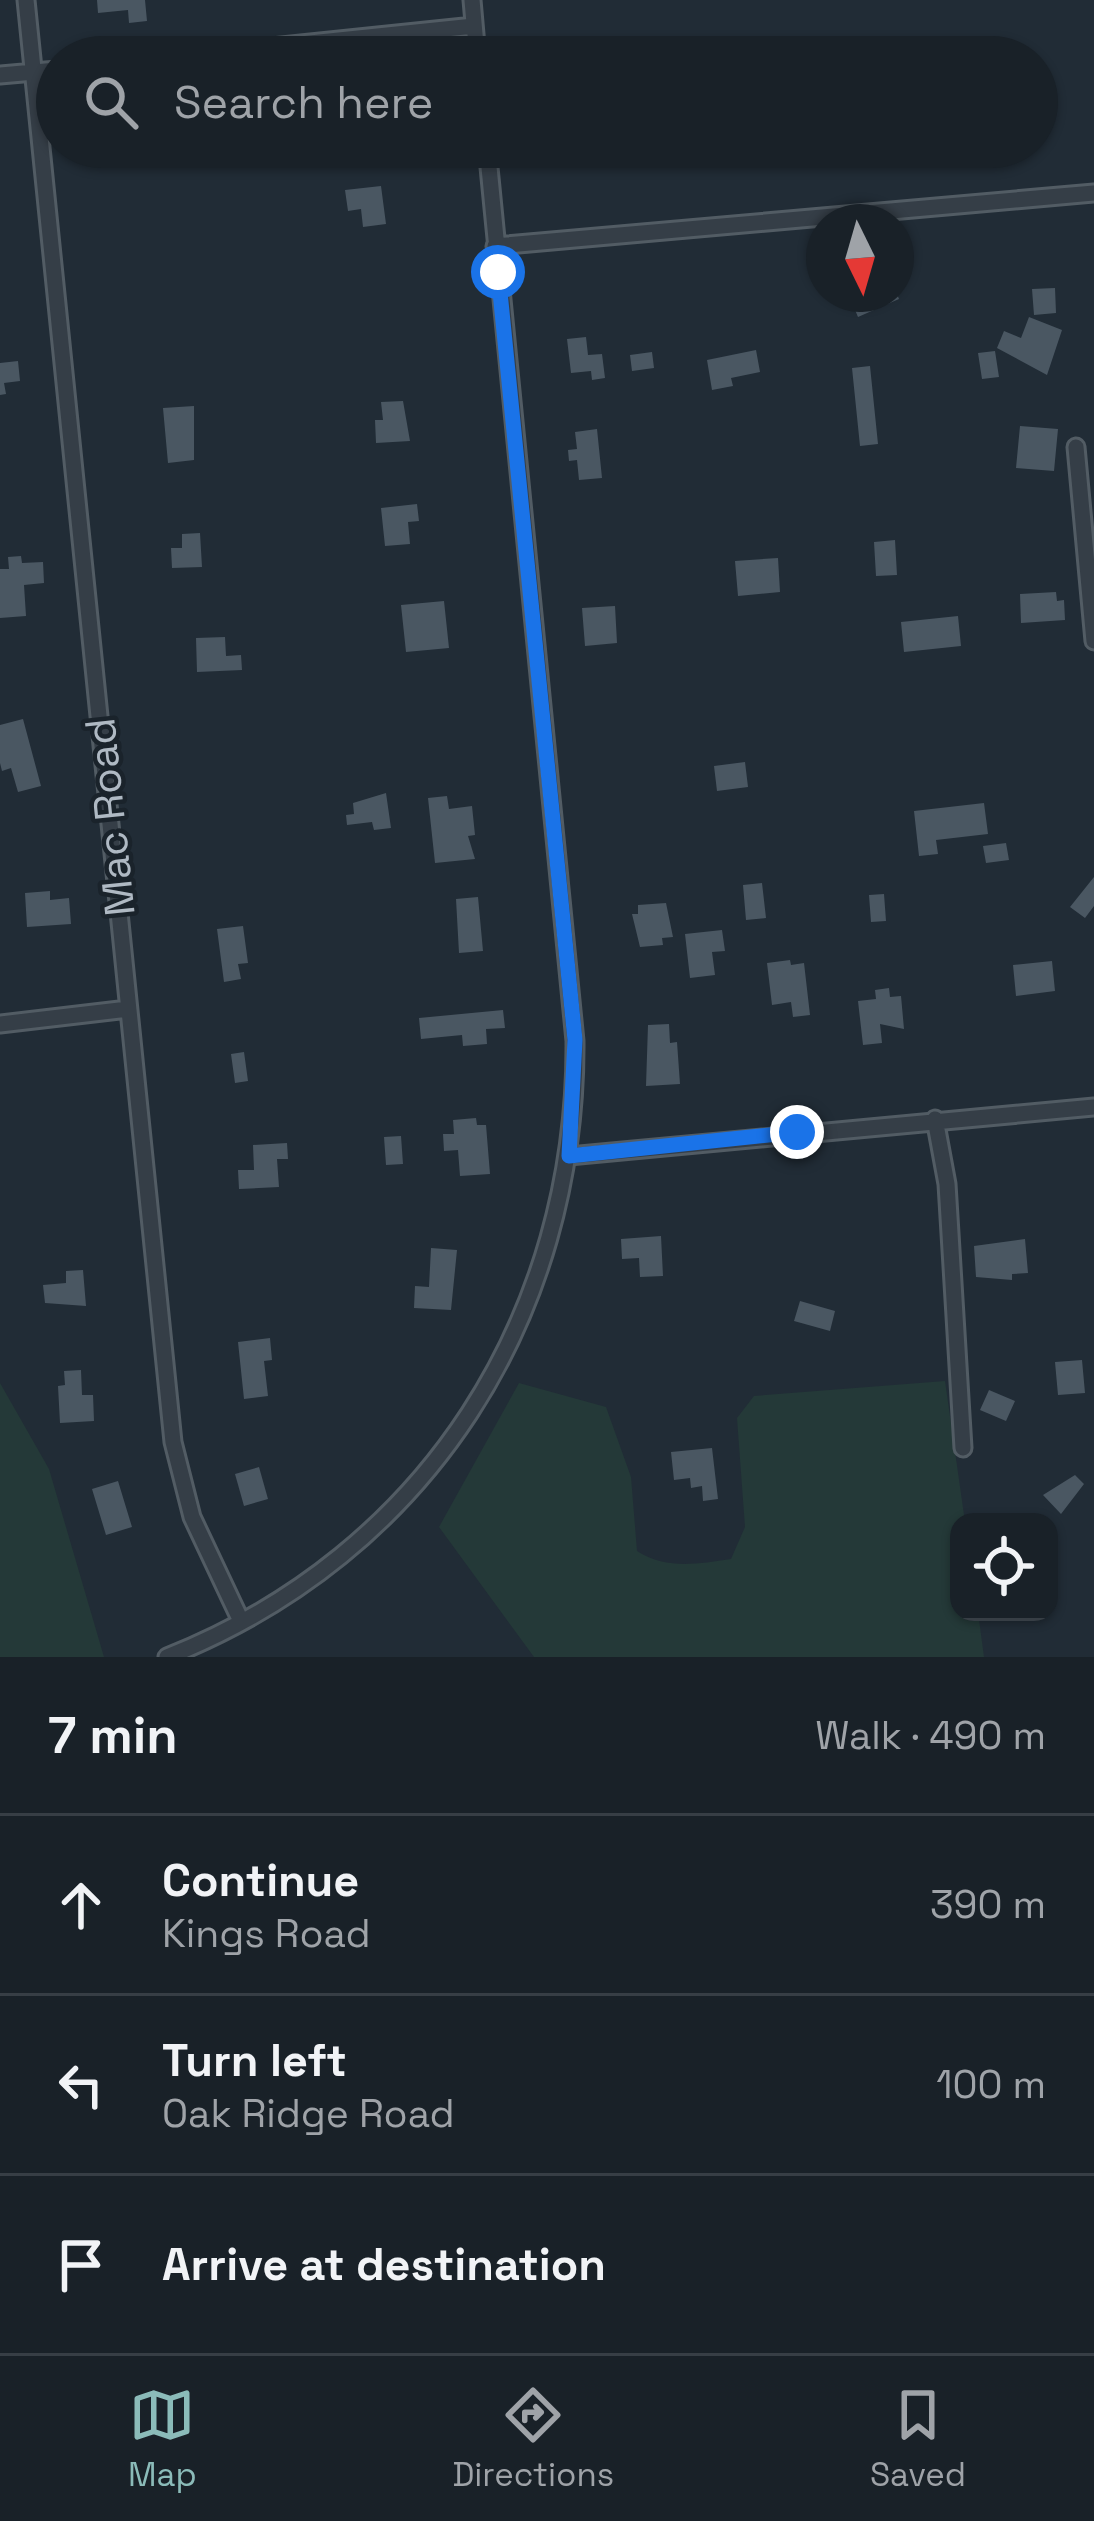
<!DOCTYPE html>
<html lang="en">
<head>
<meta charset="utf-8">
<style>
  body { margin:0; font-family:"Space Grotesk",sans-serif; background:#222930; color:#f1f3f6 }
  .controls { position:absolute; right:36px; bottom:36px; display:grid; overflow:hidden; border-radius:24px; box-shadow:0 3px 9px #0004 }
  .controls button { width:108px; height:108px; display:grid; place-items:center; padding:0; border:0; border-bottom:3px solid #373e45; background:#192128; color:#f1f3f6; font:60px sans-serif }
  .compass { position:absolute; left:806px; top:204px; width:108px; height:108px; border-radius:50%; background:#192128; box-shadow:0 3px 9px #0004; rotate:175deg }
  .stop { position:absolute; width:36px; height:36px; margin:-27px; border:9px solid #1a73e8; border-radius:50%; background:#fff }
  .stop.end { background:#1a73e8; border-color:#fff; box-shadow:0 3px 12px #0008 }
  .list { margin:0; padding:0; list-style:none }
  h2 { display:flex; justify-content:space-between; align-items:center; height:156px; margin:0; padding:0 48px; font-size:51px }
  h2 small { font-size:39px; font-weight:400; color:#9fa3a8 }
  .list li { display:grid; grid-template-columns:78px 1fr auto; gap:36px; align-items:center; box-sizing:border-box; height:180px; padding:0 48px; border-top:3px solid #373e45 }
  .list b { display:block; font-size:45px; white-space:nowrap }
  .list p { margin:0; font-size:39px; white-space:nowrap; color:#9fa3a8 }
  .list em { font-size:39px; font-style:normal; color:#9fa3a8 }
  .icon { flex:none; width:66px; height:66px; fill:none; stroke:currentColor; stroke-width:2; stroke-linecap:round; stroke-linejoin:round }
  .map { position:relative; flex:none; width:1094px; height:1657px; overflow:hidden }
  .search { position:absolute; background:#192128; box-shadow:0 3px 9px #0004; left:36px; right:36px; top:36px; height:132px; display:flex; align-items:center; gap:30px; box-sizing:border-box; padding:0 42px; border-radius:66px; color:#9fa3a8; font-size:45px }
  .sheet { height:696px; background:#192128 }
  nav { display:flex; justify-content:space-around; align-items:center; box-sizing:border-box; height:168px; border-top:3px solid #373e45; background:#192128; font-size:33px; color:#9fa3a8 }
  nav a { display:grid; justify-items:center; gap:6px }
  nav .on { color:#8bbbb9 }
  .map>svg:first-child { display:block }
</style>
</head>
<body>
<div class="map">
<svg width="1094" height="1657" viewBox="0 0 1094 1657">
  <rect width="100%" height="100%" fill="#212c36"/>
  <path fill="#243938" d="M945 1381 965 1522H959V1612H978L984 1657H534L439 1527 519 1383 606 1407 631 1477 637 1551C667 1570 697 1564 731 1559L745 1527 737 1418 754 1396Z
    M0 1383 49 1469 104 1657H0Z"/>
  <path fill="#4a5762" d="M97 0H145L147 21 129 23 128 10 98 13Z
    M109 147H173L172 160 108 159Z
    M612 147H643L644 165 613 166Z
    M381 186 386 224 363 227 361 209 348 211 345 190Z
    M1055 288 1056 313 1034 315 1032 289Z
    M860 294H897L899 299 858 317 850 298Z
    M1029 317 1062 330 1047 375 997 348 1004 331 1021 338Z
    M586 337 588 355 602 354 605 378 592 380 591 371 571 373 567 339Z
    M756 350 760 372 731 378 733 386 712 390 707 360Z
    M995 351 999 377 982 379 978 353Z
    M652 352 654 368 632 371 630 355Z
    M18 361 20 381 4 383 6 394 0 395V363Z
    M870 366 878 444 860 446 852 368Z
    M403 401 410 441 376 443 375 420H383L381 402Z
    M194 406V460L168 463 163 408Z
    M1020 426 1058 429 1054 471 1016 468Z
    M597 429 602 478 579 480 577 460 569 461 568 450 577 449 575 432Z
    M417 504 419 521 408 522 410 544 385 546 381 508Z
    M200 533 202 567 172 568 171 548H182V534Z
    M895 540 897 575 876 576 874 542Z
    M21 556 22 563 43 562 44 583 24 585 26 616 0 618V569H9L8 557Z
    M778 558 780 592 738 596 735 561Z
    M1056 592 1057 601 1064 600 1065 620 1021 623 1020 594Z
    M444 601 449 648 406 652 401 605Z
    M615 606 617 643 585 646 582 608Z
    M958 616 961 646 904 652 901 622Z
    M225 637 226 656 241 655 242 670 197 672 196 638Z
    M23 719 41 786 18 792 11 768 2 771 0 763V725Z
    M745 762 748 787 717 791 714 766Z
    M386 793 391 828 374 830 372 822 347 825 346 815 354 814 353 803Z
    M447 796 449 809 472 806 475 835 468 836 475 859 435 863 428 798Z
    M984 803 988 834 936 840 938 854 919 856 914 811Z
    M1006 843 1009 860 986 863 983 846Z
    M1094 877V906L1085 918 1070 907Z
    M762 883 766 918 746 920 743 885Z
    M50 891V900L69 898 71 924 27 927 25 893Z
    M884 894 886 921 871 922 869 895Z
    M478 897 483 951 459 953 456 899Z
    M666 903 673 937 662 938 663 945 640 947 632 914H638V905Z
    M243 926 248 963 238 964 241 979 224 982 217 929Z
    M722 930 725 951 712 952 715 975 690 978 685 934Z
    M790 960 791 965 804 963 810 1015 793 1017 791 1002 772 1005 767 963Z
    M1052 961 1055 991 1016 996 1013 965Z
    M889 988 890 997 901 996 904 1029 880 1024 882 1043 863 1045 858 1001 876 999 875 990Z
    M503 1010 505 1028 486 1029 487 1044 463 1046 462 1035 421 1039 419 1018Z
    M669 1024 670 1043 677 1042 680 1084 646 1086 648 1025Z
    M244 1052 248 1081 235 1083 231 1054Z
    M476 1118 477 1125H486L490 1174 460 1176 458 1150 444 1151 443 1134H454L453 1120Z
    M401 1136 403 1164 386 1165 384 1137Z
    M287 1143 288 1159H277L279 1187 239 1189 238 1170H254L253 1145Z
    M661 1236 663 1276 640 1277 639 1258 622 1259 621 1239Z
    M1025 1239 1028 1273 1012 1274V1280L976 1277 974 1246Z
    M431 1248 457 1250 451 1310 414 1308 415 1286 429 1287Z
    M83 1270 86 1306 45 1303 43 1285 66 1283V1271Z
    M800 1301 835 1311 830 1331 794 1321Z
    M270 1338 272 1360 264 1361 268 1396 244 1399 238 1342Z
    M1082 1360 1085 1393 1058 1395 1055 1362Z
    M81 1370 82 1395H93L94 1421 60 1423 58 1386 65 1385 64 1371Z
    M989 1390 1015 1401 1006 1421 980 1410Z
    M712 1448 718 1499 703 1501 702 1486 691 1488 690 1478 674 1480 671 1452Z
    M259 1467 268 1499 244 1506 235 1474Z
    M1075 1475 1084 1484 1061 1514 1043 1495Z
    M118 1481 132 1527 106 1535 92 1489Z"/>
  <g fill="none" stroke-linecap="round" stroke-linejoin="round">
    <defs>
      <path id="minor" d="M26 0 173 1442 192 1517 241 1621
        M472 0 477 57
        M174 57 474 26
        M0 75 57 70
        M495 246 1094 193
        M1076 447 1094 641
        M0 1024 128 1009
        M935 1119 947 1184 963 1448
        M569 1156 1094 1107
        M167 1657C427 1554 577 1316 575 1041L487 147"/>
    </defs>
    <use href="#minor" stroke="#525c64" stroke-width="21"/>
    <use href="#minor" stroke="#353e47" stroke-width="15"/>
  </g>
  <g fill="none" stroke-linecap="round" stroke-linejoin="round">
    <path stroke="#1a73e8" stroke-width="15" d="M498 272 575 1040 569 1156 797 1132"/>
  </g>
  <g text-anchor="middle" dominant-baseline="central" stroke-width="9" stroke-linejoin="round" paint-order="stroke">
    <g font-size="42" fill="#afb9c3" stroke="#1a232b">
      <text transform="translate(110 817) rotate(-96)">Mac Road</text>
    </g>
  </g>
</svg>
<div class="controls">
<button><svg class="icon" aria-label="locate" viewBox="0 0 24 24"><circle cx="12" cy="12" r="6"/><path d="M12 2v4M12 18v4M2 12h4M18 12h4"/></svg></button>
</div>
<svg class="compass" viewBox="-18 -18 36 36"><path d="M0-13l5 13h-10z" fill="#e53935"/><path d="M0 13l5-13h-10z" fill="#9fa3a8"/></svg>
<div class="stop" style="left:498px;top:272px"></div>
<div class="stop end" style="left:797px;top:1132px"></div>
<div class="search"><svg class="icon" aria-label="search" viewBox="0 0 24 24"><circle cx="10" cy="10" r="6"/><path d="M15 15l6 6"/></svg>Search here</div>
</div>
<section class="sheet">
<h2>7 min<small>Walk · 490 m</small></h2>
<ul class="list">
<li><svg class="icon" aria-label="ahead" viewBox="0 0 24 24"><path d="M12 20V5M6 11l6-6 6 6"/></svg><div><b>Continue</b><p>Kings Road</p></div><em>390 m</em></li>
<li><svg class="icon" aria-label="left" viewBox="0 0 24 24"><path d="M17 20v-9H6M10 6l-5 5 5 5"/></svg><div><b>Turn left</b><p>Oak Ridge Road</p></div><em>100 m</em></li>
<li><svg class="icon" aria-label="arrive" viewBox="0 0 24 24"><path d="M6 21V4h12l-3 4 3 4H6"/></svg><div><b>Arrive at destination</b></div></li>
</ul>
</section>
<nav>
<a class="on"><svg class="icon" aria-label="map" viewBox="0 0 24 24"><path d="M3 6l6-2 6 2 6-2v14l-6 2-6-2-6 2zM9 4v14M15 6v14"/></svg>Map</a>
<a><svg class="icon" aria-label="directions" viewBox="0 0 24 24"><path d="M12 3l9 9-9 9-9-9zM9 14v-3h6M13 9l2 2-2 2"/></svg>Directions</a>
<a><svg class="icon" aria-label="saved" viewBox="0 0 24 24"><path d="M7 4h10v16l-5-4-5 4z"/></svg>Saved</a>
</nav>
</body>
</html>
